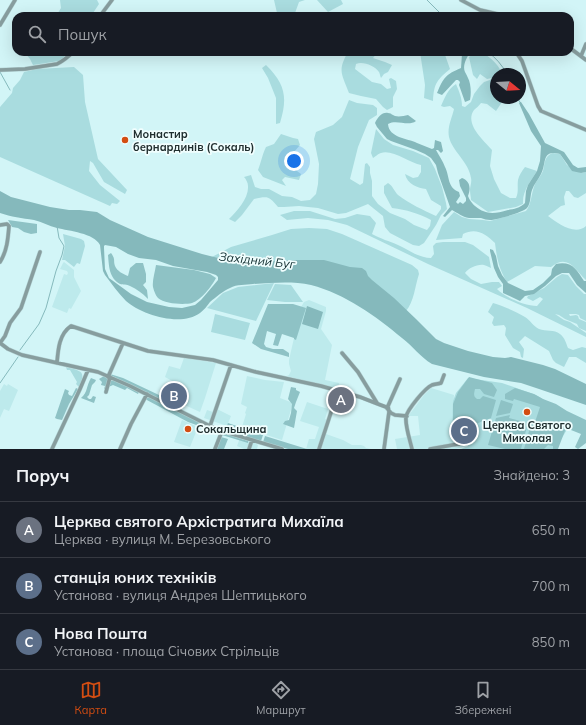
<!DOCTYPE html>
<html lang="uk">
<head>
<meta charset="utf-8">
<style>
  body { margin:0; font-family:Mulish,sans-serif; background:#242831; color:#f1f3f6 }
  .compass { position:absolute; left:490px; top:68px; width:36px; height:36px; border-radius:50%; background:#171b24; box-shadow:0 4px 16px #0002; rotate:108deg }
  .you { position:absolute; left:294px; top:161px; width:14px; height:14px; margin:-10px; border:3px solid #fff; border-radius:50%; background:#1a73e8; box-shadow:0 0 0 6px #1a73e833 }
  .badge { display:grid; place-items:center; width:26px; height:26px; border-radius:50%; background:#d34d12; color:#fff; font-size:13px; font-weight:700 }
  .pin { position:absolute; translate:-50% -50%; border:2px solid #fff; box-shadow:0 1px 4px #0006 }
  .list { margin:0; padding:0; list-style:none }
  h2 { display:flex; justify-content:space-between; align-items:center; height:52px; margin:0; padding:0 16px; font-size:17px }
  h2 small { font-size:13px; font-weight:400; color:#9ea1a6 }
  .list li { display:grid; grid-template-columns:26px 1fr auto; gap:12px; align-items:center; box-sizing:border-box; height:56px; padding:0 16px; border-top:1px solid #363941 }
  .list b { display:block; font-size:15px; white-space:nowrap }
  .list p { margin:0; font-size:13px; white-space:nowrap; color:#9ea1a6 }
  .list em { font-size:13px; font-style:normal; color:#9ea1a6 }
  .icon { flex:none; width:22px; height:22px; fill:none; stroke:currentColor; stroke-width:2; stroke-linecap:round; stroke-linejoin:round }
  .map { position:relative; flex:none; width:586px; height:449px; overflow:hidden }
  .search { position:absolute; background:#171b24; box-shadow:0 4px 16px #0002; left:12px; right:12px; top:12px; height:44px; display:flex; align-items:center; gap:10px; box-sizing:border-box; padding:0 14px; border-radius:12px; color:#9ea1a6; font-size:15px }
  .sheet { height:220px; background:#171b24 }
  nav { display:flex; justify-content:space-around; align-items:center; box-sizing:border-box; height:56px; border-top:1px solid #363941; background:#171b24; font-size:11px; color:#9ea1a6 }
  nav a { display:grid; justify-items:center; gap:2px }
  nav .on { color:#d34d12 }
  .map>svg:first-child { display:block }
</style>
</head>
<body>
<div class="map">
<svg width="586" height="449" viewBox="0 0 586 449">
  <rect width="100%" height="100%" fill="#d2f5f7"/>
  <path fill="#bdeaec" d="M64 262 74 270V277L81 291 71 309 69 308 67 313 52 307 64 274 67 275 68 273 67 271 60 269 63 263Z
    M309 300 326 307V311L321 329 332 345 325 380 339 383 338 390 287 376 289 375 291 371 289 364V360L301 307 304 302Z
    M184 358 216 363 205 398 200 412 167 397 174 382 165 377 169 366 180 369Z
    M247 376 265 380 284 382 280 398 293 403 282 440 242 427 246 414 245 413 247 407 241 404Z
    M4 384 7 386 8 384 18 390 9 411 4 409 0 418V391Z
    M431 388 454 395 452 426 466 424 470 440 466 441 467 446 455 449H397L395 439 420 435 418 416H409V415L424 395Z
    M307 402 328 409 325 419 328 420 321 441H324L326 434 343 440 352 445H361L364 446 366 448 371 449H306L309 439H315L319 427 300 421Z
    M217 409 231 416 227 426 204 418 207 410 216 413Z
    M182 420 198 427 190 447 174 442Z
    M240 438 255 443 258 445 257 449H244L237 446Z"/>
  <path fill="#a9dcdf" d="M60 0H97L99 4 91 16H56L61 8Z
    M274 0H305L299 2 295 13V16H279L277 13Z
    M317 0H341L343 4 328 12Z
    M25 52H70L59 61 33 65 30 59 25 53Z
    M348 52H378L373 58 385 62 392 65 388 72 384 74 381 78C380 76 380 74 379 72 375 66 363 61 356 64L355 69 372 82 381 84 387 89 391 88 389 79 391 78 396 81 397 89 393 97V107L387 110 383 107 376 99 361 96 349 93C342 74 337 71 348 52Z
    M420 52H444L450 69C437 80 434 83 433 101L424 98 425 85Z
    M476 52C486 52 499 64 502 74H496V98H503L502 102 496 111 487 104 481 103C479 106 476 108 474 110 464 124 484 141 492 150L490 166 494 179 501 193 510 198H516C519 191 517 187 518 180 519 175 522 171 525 167L537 171C531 181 522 191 523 204L516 207 488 212 471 200C471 197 470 194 470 190 470 186 472 182 471 178 469 162 452 151 449 137 447 127 452 118 454 109L450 106 444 107 441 106C445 97 448 89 456 84 459 91 462 98 462 106L465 107 471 102 474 94 480 86 484 82 490 80 492 78 487 79 480 74 477 79 473 75 469 57Z
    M266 65C285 84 288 97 280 123L276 124V98L268 78 262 68Z
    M74 67 83 75 85 102 98 159 127 190 125 194 104 182 93 163 90 161 89 171 100 185 120 201 117 204 112 203 110 206 0 157V107L12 93 13 88 20 80 24 72 37 69Z
    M349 100 357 103 373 105 377 108V115L369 120 358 147 350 179 360 185 363 183 365 164 367 163 370 167V173L372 181V196L378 204 390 213 405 219 414 225 427 230 430 226 431 220C418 213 407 210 392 208L384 193V186L388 183C393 186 394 191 398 195 410 204 423 210 436 216L441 209V206L431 200 426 189C418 188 407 184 405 174L413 178 418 177 421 172V165C410 163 392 149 381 153 379 153 375 157 373 158L371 153 376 129 384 139 393 145 413 151 429 158 435 169 442 187 446 203 447 209 441 215 436 225 424 243 419 246 413 245 390 233 385 227 383 216 368 204 346 213 338 214 318 208 308 207 299 206 284 207H278C269 196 268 196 254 199L242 215 235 222 229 219C237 211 249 198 248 186 248 183 246 179 244 177L251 175 255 187 261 189H269L282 196 292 197 301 201 310 200 316 194 318 184 319 164 314 139 316 132 333 125 342 117Z
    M281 134 293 138 298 139 300 145 294 152 291 158 293 168 301 174 299 180 285 177 282 180 286 186 263 177 258 170C261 163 262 155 266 147L274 144Z
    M553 153 560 154 567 165 581 173 586 172V193L578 198 574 197 569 191H566L564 197 565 205 561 206 548 216C557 223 575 236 586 226V280C575 270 568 253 551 267L535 266 507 282C499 269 497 259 495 243 486 234 476 227 463 234L462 238 436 240 442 225 454 212 462 217 469 219 483 220 490 221 526 211C532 203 531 193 535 184 537 180 541 176 543 171 545 163 544 156 553 153Z
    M294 211H310L335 219 345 218 357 214 370 216 376 223 372 234C381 239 389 241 398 245 409 250 419 258 431 258L434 254 433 246 436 243 443 242H465L473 245 489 257 491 268C489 267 487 266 484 265 477 264 469 268 465 273L471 279 481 284 492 282H499L502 286 497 289C506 298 525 306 537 306L543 299 540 297 533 301 527 298 528 296 544 288 557 277 562 274 568 275 576 286 584 294H586V321L580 318 579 315 576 314H569L570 316 576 315 578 316 579 319 586 322V331L579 328 577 324 565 319 559 315 555 314 564 320 570 322 586 333V337L527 308 428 264 347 225 328 220 308 218 287 220 280 215Z
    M309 228 327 229 342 234 412 265 418 270 419 274C415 286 414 302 406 311L243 265 210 258 231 247 272 235 291 229Z
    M63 234 81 239 84 241 85 246 80 264 77 263 74 267 65 260H62L65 246Z
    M274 283 256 321 207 308 223 293 238 287Z
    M275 284 291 285 303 302H285L267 300Z
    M493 303C503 306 515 311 525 317 530 320 533 326 539 329 546 332 554 329 560 334 565 338 566 343 568 348L573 350 582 347 586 348V363L576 357H569L564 367 556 363 553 360 549 351 525 336 519 342 524 349 523 358 521 357 520 352 513 348 505 335 506 328 504 325 494 326 492 323 494 317 488 312Z
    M215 314 250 323 245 340 211 332Z
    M66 367C80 371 87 370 79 387L76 384 77 382 70 370H67Z
    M468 378 502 383 536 395 565 412 568 428 555 449H461L468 446 467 440H470L466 424 452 426 453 401 456 393Z"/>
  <path fill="#8ec2c5" d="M8 220 37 224V233L31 234 24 232 18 228 12 227Z
    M111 253C116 260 113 260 115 266 117 271 123 274 128 276L130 268 136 263H143L146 274V282L143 285 147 290 148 299C142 293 137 289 130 286 127 284 123 285 120 284 109 278 109 266 108 255Z
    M156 265 194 270 210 274 216 278C212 286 201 300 192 303 184 305 165 304 158 298 156 296 154 291 153 287 152 281 155 272 156 265Z
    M268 304H293L306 308 296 340 294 339V338L282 334 278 346 273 345 276 334 267 331 264 344 266 347 273 349H283L289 353V357L261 349 252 343Z
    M110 374 123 378 178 404 176 407 110 375Z
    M104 376 108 378 110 381H115L139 392 138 394 127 388 125 390 113 385 104 389 105 386 101 385 102 382 99 379Z
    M469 377 492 383 497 390 494 397 484 394 480 389H475C474 394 473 396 477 399H480L483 396 496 400 491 418 468 427 467 422 453 424V404L458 392Z
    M91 378 96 380 95 382 92 385 89 395 87 397 89 399H91L93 396 96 397 94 403 81 398C88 392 86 386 91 378Z
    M291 387 296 388V390L300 392 296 402 294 408 297 411 294 428 283 424 285 421 289 420 291 413 292 404 288 399Z
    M76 388 78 389 69 404 62 420 57 419 55 418 65 389 69 391 68 393 69 395 72 396Z
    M515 388 534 394 543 399 556 404 567 411 586 420V443L578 449 575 447 581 434 566 428 558 449H553V446L548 445 544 449H524L531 424 534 425 540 407 514 399 513 401 505 399V394Z
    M147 396 218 431V433L188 422 145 399Z
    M501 400 513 404 510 413 496 416Z
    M510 415 509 418 528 423 521 449H505L488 445 496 418Z
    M228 423 263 435 261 441 225 431Z
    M223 433 248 441V443L222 435Z
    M265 436 307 449H288L263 442Z
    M221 437 228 439 224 449H216Z"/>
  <path fill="#85b9bc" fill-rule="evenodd" d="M464 52H471C467 56 462 66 465 72 467 76 469 79 470 84 471 89 471 95 470 100L465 102 459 85 460 82 458 80H456L442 95 437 93C444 77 445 75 461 68L462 54Z
    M520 102H521L529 114 545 143 564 152 573 165 578 168 586 167V172L581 173 572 171 560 154C541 149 547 163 541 174 538 180 534 184 532 190 530 195 531 203 527 208 524 212 496 220 490 220 487 220 484 219 481 218 477 218 473 218 469 218 462 217 458 213 452 210L445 217 443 216 450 207 438 173 436 165 431 158 425 154 416 150 391 141 387 139 377 127 375 123C378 117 382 112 388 113 393 114 390 114 395 116 399 117 404 116 408 115L416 121C408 127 397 119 388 124 389 138 407 138 417 143 422 145 427 147 432 149L434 148 435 140 441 142 443 151 441 153 438 150H436C439 156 443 161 445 167 450 177 447 187 459 192L460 196 456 202 458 204 460 202 463 204 466 201V198L460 186 459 180 462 178C470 181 471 188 468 196 470 201 472 203 475 206 486 215 494 214 508 210 514 209 520 208 525 203L526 191 528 185 537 171 540 161 541 146 531 131 519 103Z
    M0 191 11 197 50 207 69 210H80L97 212 110 220 148 237 202 254 226 260 246 262 295 260H324L350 267 362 268 366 271 368 276 372 280 394 298 416 319 436 339 444 343 468 351 493 357 505 358 511 357 543 365 555 369 586 384V405L539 389 521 383 484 377 432 364C420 357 413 346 402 338 376 316 345 294 311 285 292 281 272 283 253 284 246 285 237 284 230 288 223 291 216 297 210 302 207 306 204 310 200 313 181 327 142 315 126 301 118 293 112 284 105 275L103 271 100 245C94 233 69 231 57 228 49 226 42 222 34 220 22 218 11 217 0 213ZM105 245 116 247 128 254 139 258 156 260 173 266 207 272 216 275 218 277V280L201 300 195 305 182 308 169 307 147 302 131 294 109 278 105 269 104 248V246Z
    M490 249 493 250 496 256 498 266 502 275 508 283 525 291 533 290 543 283 551 275 552 269 556 264C572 261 576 269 584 281H586V293L577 285 569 273H562L556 276 545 286 534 294 525 296 520 301 503 293V284L498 277 494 268 490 251Z
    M307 306 323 312 318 329 302 324Z"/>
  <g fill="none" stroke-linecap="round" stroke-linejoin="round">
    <path stroke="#85b9bc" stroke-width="1" d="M427 0 443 16
      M488 52C496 58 502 65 507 74
      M0 72 10 90
      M517 98 520 102
      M20 350 39 324 46 308 56 271 62 255 64 246 59 238 57 226
      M0 383 18 357"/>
    <defs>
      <path id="minor" d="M461 0 480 10 506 16
        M100 16 112 0
        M0 25 15 0
        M570 48 586 60
        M516 52 522 61 538 106 541 111 586 130
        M581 56 586 44
        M0 70 25 69 57 64C63 61 68 57 73 52
        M0 225 7 224 9 226C8 239 7 251 0 262
        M0 343 8 349 22 355 98 372 130 386 210 426 222 431 282 449
        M0 343 5 336 10 323 21 308 40 252
        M342 353 358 372 377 403
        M57 363C58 350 59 334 71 326L148 351 213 360 256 372 321 386 360 397 378 404 386 407 391 413 395 415 407 416
        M108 377 123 343
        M106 392 110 377
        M210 426 231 365
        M52 449 80 389 88 370
        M120 449 131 424 147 394
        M215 449 222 431
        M249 449 252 440
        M319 449 338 391
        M384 449 389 412 388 406 400 379
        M412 449C410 440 405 426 406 417 407 410 425 388 432 385 435 384 438 384 441 383L444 375
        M430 449 464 443"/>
    </defs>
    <use href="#minor" stroke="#b2d1d3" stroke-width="4.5"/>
    <use href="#minor" stroke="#879d9e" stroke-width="3.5"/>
  </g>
  <g fill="#d34d12" stroke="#f0fefe" stroke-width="1.5">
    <circle cx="125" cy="140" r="4"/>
    <circle cx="527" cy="412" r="4"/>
    <circle cx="188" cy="429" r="4"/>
  </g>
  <g text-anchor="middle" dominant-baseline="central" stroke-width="3.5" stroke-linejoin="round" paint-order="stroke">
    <g font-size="11" font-weight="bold" fill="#202e2f" stroke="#f0fefe" text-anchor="start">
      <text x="133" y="134">Монастир<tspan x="133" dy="13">бернардинів (Сокаль)</tspan></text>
      <text x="527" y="425" text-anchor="middle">Церква Святого<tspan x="527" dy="13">Миколая</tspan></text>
      <text x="196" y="429">Сокальщина</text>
    </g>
    <g font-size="12" font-style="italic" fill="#122e30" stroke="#f0fefe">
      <text transform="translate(257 260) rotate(6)">Західний Буг</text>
    </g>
  </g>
</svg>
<svg class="compass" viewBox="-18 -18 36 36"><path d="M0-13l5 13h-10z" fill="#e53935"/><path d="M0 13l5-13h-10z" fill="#9ea1a6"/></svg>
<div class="you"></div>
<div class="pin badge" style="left:341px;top:400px;background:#6b7280">A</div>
<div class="pin badge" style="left:174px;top:396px;background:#5c6f8a">B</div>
<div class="pin badge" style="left:464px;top:431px;background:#5c6f8a">C</div>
<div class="search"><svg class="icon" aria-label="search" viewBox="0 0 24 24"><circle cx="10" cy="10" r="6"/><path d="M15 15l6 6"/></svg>Пошук</div>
</div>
<section class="sheet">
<h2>Поруч<small>Знайдено: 3</small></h2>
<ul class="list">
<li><span class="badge" style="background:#6b7280">A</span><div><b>Церква святого Архістратига Михаїла</b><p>Церква · вулиця М. Березовського</p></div><em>650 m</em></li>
<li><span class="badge" style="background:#5c6f8a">B</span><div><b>станція юних техніків</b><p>Установа · вулиця Андрея Шептицького</p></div><em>700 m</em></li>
<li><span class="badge" style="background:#5c6f8a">C</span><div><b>Нова Пошта</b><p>Установа · площа Січових Стрільців</p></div><em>850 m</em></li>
</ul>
</section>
<nav>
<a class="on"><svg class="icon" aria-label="map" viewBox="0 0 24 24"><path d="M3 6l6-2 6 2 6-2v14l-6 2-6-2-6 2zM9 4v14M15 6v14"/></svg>Карта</a>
<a><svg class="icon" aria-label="directions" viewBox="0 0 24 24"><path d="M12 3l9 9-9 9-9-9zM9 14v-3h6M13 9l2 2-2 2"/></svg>Маршрут</a>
<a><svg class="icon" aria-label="saved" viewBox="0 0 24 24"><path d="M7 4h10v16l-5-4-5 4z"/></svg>Збережені</a>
</nav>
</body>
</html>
